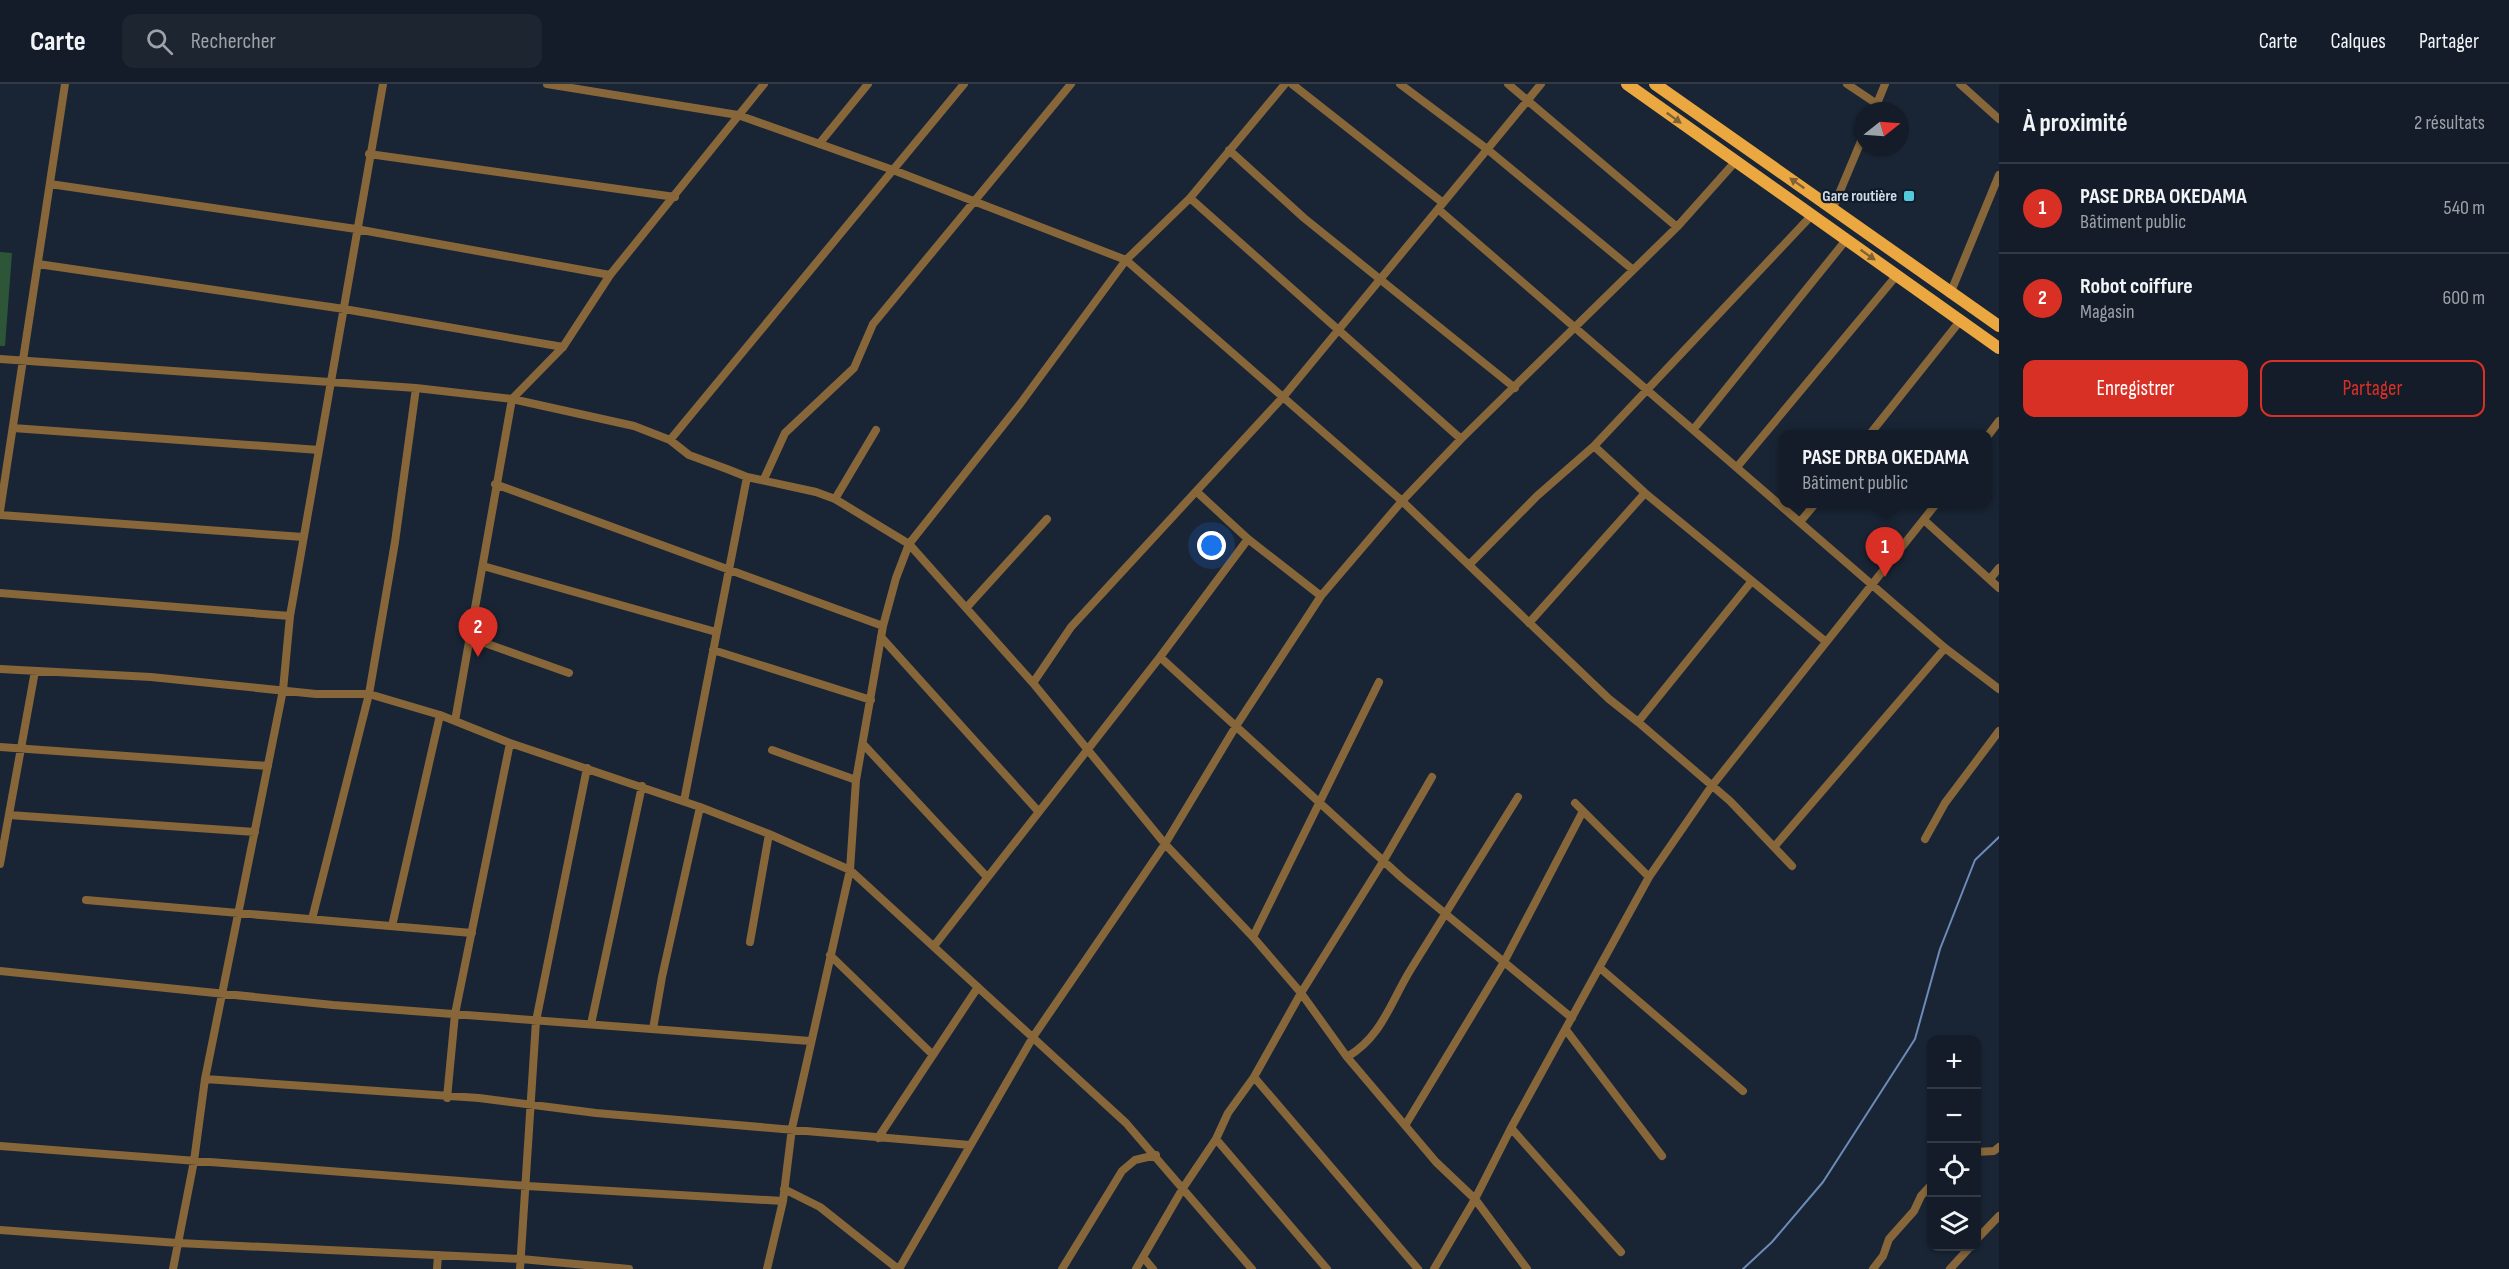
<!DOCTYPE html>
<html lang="fr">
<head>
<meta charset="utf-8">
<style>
  body { margin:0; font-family:"Sofia Sans Condensed",sans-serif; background:#1c2530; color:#f1f3f6 }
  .controls { position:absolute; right:18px; bottom:18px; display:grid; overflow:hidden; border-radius:12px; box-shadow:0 2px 4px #0004 }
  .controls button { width:54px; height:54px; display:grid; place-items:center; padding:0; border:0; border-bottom:2px solid #323a45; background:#131c28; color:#f1f3f6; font:30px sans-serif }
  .compass { position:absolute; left:1855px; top:18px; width:54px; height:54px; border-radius:50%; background:#131c28; box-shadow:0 2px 4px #0004; rotate:73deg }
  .you { position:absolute; left:1212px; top:462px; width:21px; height:21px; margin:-15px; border:4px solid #fff; border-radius:50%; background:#1a73e8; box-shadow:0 0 0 9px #1a73e833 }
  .badge { display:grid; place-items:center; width:39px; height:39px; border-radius:50%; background:#d93025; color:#fff; font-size:20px; font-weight:700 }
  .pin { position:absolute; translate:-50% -50px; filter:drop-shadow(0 2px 3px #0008) }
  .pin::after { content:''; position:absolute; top:32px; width:21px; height:18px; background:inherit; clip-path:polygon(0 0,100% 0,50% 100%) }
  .popup { position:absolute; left:1779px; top:346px; width:213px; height:78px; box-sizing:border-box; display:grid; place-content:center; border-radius:12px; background:#131c28; filter:drop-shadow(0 2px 4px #0005); font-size:20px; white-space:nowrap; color:#9da1a8 }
  .popup b { font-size:22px; color:#f1f3f6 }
  .popup::after { content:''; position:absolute; left:50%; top:100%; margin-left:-12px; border:12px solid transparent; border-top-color:#131c28 }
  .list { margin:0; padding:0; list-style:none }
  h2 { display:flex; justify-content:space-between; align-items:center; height:78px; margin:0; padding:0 24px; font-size:26px }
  h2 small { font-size:20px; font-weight:400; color:#9da1a8 }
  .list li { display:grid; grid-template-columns:39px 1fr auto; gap:18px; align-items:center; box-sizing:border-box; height:90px; padding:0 24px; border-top:2px solid #323a45 }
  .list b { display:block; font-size:22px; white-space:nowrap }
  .list p { margin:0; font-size:20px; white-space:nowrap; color:#9da1a8 }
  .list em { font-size:20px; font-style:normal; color:#9da1a8 }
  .actions { display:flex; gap:12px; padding:18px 24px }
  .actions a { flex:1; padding:14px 0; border:2px solid #d93025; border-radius:12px; text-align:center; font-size:21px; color:#d93025 }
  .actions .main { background:#d93025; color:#fff }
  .icon { flex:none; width:33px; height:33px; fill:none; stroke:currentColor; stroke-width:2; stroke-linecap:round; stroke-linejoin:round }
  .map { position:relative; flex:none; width:1999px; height:1185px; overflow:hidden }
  header { display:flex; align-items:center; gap:36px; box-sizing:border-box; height:84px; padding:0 30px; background:#131c28; border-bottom:2px solid #323a45 }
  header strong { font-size:28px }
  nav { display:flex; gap:33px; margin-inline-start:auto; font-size:21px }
  .search { width:420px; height:54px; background:#1c2530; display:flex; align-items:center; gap:15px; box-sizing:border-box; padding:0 21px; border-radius:12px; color:#9da1a8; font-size:22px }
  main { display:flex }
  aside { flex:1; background:#131c28 }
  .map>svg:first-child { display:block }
</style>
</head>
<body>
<header>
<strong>Carte</strong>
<div class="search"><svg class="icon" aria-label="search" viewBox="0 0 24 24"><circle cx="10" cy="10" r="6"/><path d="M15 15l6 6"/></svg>Rechercher</div>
<nav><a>Carte</a><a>Calques</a><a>Partager</a></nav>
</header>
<main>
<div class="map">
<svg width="1999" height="1185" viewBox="0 0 1999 1185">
  <rect width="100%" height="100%" fill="#192535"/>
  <path fill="#2d5538" d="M0 168 12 169 5 262H0Z"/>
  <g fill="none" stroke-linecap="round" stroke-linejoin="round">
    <path stroke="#6d8bb8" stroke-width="2" d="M1743 1185 1772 1158 1823 1098 1915 955 1940 865 1975 776 1999 753"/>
    <path stroke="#87673a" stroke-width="8" d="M547 0 738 31 893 86 1126 176 1402 417 1609 615 1638 638 1751 498
      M1292 0 1443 119
      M1400 0 1487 65 1632 185
      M1508 0 1677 143
      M1847 0 1877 20
      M1960 0 1999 35
      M1874 27 1885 0
      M819 60 868 0
      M1229 66 1304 134 1515 304
      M369 70 675 113
      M50 100 356 145 610 191
      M1190 114 1461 355
      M1833 124 1864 50
      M1438 125 1945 564 1999 605
      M38 180 344 225 563 263
      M1950 210 1999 91
      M0 275 416 304 512 315 563 263 610 191 764 0
      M13 344 319 366
      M1693 346 1846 156
      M1870 350 1960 237
      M1987 353 1999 337
      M670 356 964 0
      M1594 362 1645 409 1825 557
      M1737 383 1897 191
      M764 395 785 349 854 284 873 240 1071 0
      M495 400 883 542
      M1197 408 1248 455 1321 512
      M835 415 876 346
      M0 427 65 0
      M0 431 303 453
      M1924 436 1999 504
      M1800 438 1815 420
      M1470 480 1537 412 1594 362 1811 132
      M483 482 716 548
      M1990 495 1999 484
      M0 509 290 532
      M967 523 1047 435
      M1529 539 1645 409
      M881 553 1038 727
      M471 554 569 589
      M713 566 871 616
      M1160 573 1402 794 1572 934
      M0 585 151 593 316 610H369L440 631 510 659 700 723 769 750 850 786 1126 1039 1252 1185
      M1033 599 1071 543 1284 312 1541 0
      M455 637 512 315 634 342 670 356 689 371 727 385 747 393 816 408 835 415 909 460 1033 599 1165 760 1253 853 1301 909 1347 973 1436 1078 1475 1115 1527 1185
      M1638 638 1730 717 1792 782
      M863 660 987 793
      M0 663 268 682
      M772 666 856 696
      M684 717 747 393
      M1575 719 1649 793
      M9 731 255 748
      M1925 755 1945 719 1999 647
      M1774 763 1945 564
      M0 780 35 587
      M86 816 472 849
      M312 835 369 610 395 458 416 304
      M392 842 440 631
      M1253 853 1379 598
      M750 858 769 750
      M934 862 1160 573 1248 455
      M830 871 933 971
      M1600 884 1743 1007
      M0 887 333 921 810 957
      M591 940 642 702
      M653 945 662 893 700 723
      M1566 946 1662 1072
      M1347 973C1382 953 1391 917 1411 885 1447 828 1482 770 1518 713
      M1254 993 1418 1185
      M205 995 479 1014 596 1029 970 1061
      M447 1014 455 930 510 659
      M1406 1040 1504 878 1583 727
      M1511 1044 1621 1168
      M878 1054 978 903
      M1216 1055 1327 1185
      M0 1062 527 1102 783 1117
      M1976 1068 1994 1067 1999 1063
      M784 1105 820 1123 898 1185
      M0 1146 178 1159 521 1175 629 1185
      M1976 1156 1999 1132
      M1143 1173 1153 1185
      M173 1185 194 1077 205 995 283 606 290 532 383 0
      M437 1185 438 1171
      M520 1185 536 937 587 684
      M767 1185 783 1117 792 1044 850 786 856 696 883 542 896 494 909 460 1020 320 1126 176 1190 114 1285 0
      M899 1185 1033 953 1165 760 1236 642 1321 512 1402 417 1461 355 1677 143 1735 78
      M1062 1185 1122 1087 1135 1076 1156 1071
      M1136 1185 1183 1104 1216 1055 1228 1029 1254 993 1301 909 1384 776 1432 693
      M1434 1185 1475 1115 1511 1044 1649 793 1711 703 1936 420
      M1873 1185 1883 1172 1889 1155 1914 1127 1921 1112 1932 1100
      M1950 1185 1971 1162"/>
    <path stroke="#eca840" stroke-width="12" d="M1627 0 1999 264
      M1655 0 1999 242"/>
  </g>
  <defs><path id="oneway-solid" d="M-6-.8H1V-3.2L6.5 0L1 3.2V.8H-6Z" transform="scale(1.5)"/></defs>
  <g fill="#7e6236">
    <use href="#oneway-solid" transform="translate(1674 34) rotate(36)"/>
    <use href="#oneway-solid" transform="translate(1797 99) rotate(-145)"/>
    <use href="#oneway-solid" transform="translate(1868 171) rotate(35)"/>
  </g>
  <rect fill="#53cadc" stroke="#0f1c2b" stroke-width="2" x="1903" y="106" width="12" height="12" rx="3"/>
  <g text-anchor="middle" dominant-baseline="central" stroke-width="4.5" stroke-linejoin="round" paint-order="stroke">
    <g font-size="16" font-weight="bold" fill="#d0d8e3" stroke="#0f1c2b" text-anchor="end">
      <text x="1897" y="112">Gare routière</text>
    </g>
  </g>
</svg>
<div class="controls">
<button>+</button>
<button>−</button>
<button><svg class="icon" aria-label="locate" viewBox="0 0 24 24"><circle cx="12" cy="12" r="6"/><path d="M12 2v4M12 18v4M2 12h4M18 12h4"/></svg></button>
<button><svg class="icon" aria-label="layers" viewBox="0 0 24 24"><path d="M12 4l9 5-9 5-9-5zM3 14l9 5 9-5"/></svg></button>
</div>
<svg class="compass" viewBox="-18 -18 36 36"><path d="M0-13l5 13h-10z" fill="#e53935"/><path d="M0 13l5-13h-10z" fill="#9da1a8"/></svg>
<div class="you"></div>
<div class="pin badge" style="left:1885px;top:493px">1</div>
<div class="popup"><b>PASE DRBA OKEDAMA</b>Bâtiment public</div>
<div class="pin badge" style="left:478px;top:573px">2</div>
</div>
<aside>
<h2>À proximité<small>2 résultats</small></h2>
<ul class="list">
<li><span class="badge">1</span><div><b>PASE DRBA OKEDAMA</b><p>Bâtiment public</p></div><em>540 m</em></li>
<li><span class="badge">2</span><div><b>Robot coiffure</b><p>Magasin</p></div><em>600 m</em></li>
</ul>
<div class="actions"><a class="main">Enregistrer</a><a>Partager</a></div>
</aside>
</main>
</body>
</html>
